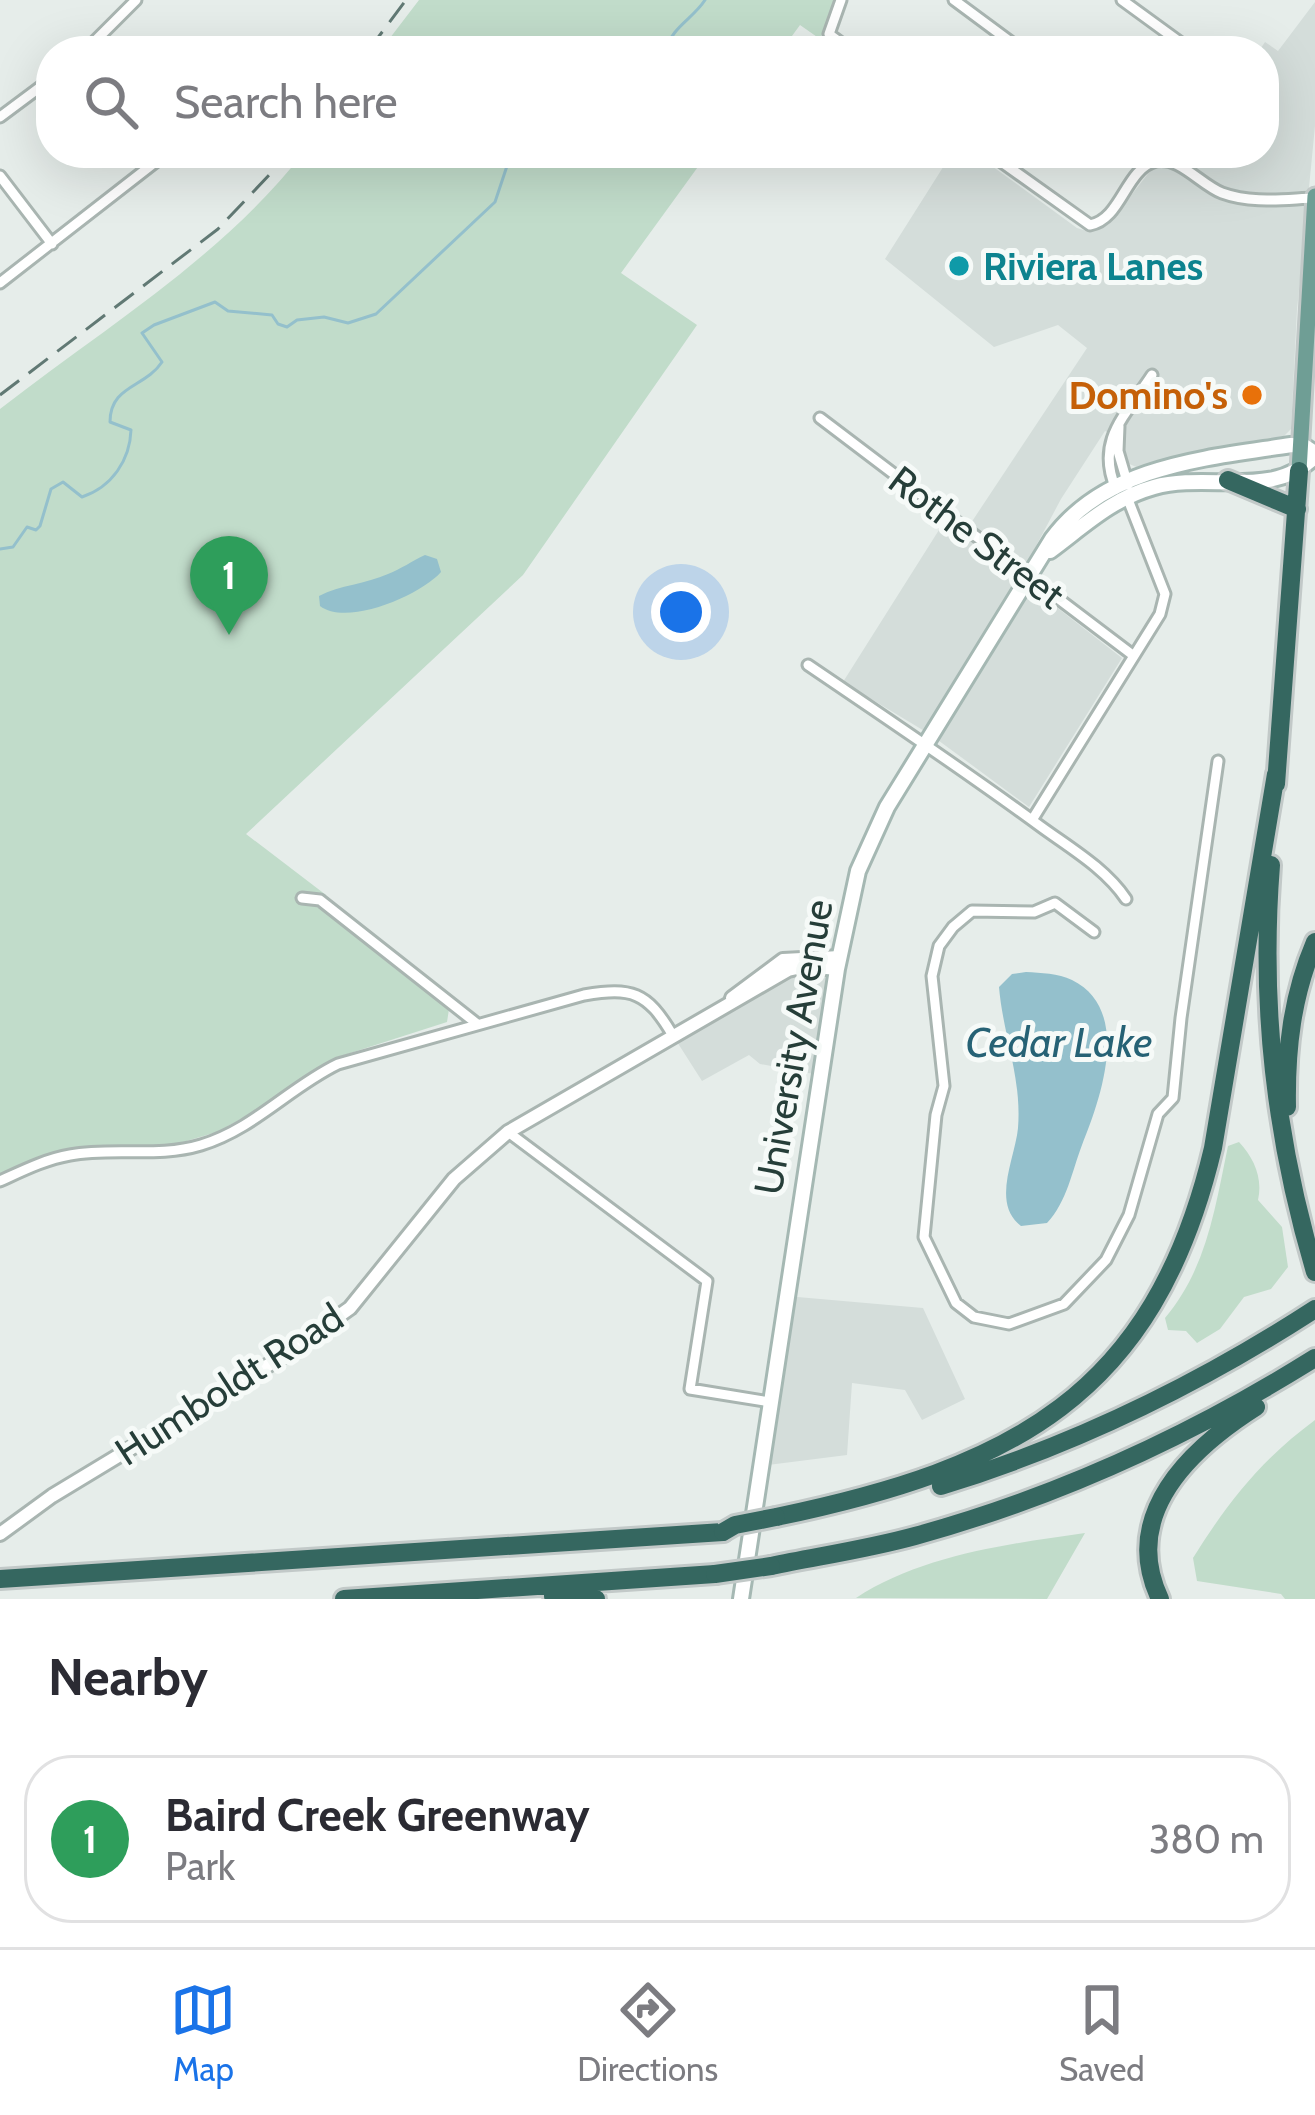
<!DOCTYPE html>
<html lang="en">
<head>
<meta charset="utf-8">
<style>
  body { margin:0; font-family:Cabin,sans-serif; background:#f7f7f7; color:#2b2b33 }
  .you { position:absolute; left:681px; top:612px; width:42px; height:42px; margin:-30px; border:9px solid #fff; border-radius:50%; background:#1a73e8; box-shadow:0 0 0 18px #1a73e833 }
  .badge { display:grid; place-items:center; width:78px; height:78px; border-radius:50%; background:#1a73e8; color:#fff; font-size:39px; font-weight:700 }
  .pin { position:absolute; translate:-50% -99px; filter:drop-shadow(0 3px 6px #0008) }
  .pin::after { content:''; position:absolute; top:63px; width:42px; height:36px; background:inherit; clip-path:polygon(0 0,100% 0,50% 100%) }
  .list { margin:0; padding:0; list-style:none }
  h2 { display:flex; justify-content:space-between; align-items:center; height:156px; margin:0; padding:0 48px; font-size:51px }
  h2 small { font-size:39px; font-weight:400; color:#7c7c81 }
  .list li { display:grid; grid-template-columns:78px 1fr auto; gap:36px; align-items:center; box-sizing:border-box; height:168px; margin:0 24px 24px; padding:0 24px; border:3px solid #e1e1e2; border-radius:48px }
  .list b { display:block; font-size:45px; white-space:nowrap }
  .list p { margin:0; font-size:39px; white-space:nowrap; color:#7c7c81 }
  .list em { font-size:39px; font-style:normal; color:#7c7c81 }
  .icon { flex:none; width:66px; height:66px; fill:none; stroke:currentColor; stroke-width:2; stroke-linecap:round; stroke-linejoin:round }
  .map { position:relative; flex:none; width:1315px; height:1599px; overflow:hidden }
  .search { position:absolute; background:#fff; box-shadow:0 12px 48px #0002; left:36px; right:36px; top:36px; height:132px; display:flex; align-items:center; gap:30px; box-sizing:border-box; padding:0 42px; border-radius:48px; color:#7c7c81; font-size:45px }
  .sheet { height:348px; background:#fff }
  nav { display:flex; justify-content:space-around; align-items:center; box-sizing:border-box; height:168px; border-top:3px solid #e1e1e2; background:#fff; font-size:33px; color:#7c7c81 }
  nav a { display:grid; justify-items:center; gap:6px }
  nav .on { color:#1a73e8 }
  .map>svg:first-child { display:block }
</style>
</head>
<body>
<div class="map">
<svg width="1315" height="1599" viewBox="0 0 1315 1599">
  <rect width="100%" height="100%" fill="#e6edea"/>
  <path fill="#d4ddda" d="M1315 2V126L1297 310 1291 429 1279 441 1141 469 1127 463 1123 450 1122 436 1128 422 1120 416 1109 433 1105 431 1061 499 1019 578 1122 658 1029 807 931 735 843 682 944 522 963 535 1087 348 1058 325 994 347 885 259 952 153H974L1077 228 1090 232 1109 224 1164 153H1264V51H1259L1265 42 1278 51Z
    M837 969 819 1075 760 1064 749 1055 702 1081 672 1034 788 970Z
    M786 1296 923 1308 965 1399 922 1420 905 1390 852 1383 847 1455 761 1466Z"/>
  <path fill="#c1dcca" d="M419 0H835L820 39 800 25 781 51H380Z
    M303 153H708L621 273 697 325 523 575 246 834 326 895 318 906 443 1003 449 1009 447 1022 335 1058 259 1109 217 1132 173 1145 98 1146 63 1151 0 1174V409C104 328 221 258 303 153Z
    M1239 1142C1254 1158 1263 1178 1258 1200L1282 1227 1288 1267 1271 1289 1244 1297 1220 1329 1197 1343 1186 1331 1168 1330 1165 1318C1207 1268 1215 1208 1228 1146Z
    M1315 1420V1599H1285L1281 1594 1197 1581 1193 1558C1228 1502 1261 1460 1315 1420Z
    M1085 1533 1047 1599 856 1598C922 1555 1008 1544 1085 1533Z"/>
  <path fill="#94c0cc" d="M425 555 437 559 441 572C421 595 347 627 320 606L319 596C340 585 366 584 388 574 401 569 412 561 425 555Z
    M1026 972C1041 973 1058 973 1072 980 1133 1010 1100 1100 1082 1145 1072 1171 1067 1202 1047 1223L1021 1226C991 1203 1015 1159 1018 1128 1022 1078 1003 1035 999 987L1012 974Z"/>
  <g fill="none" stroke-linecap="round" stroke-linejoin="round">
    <path stroke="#94c0cc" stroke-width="3" d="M666 51C671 27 693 19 705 0
      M0 549 13 547 27 527 36 530 40 526 51 489 63 482 82 497C112 487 130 460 131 430L110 422C110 385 145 388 162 362L142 333 154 325 215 302 228 311 272 315 278 324 287 327 297 320 324 317 348 323 376 314 495 202 507 166 514 160 546 153"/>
    <defs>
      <path id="minor" d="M841 0 829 34 852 51
        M954 0 1023 51
        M1122 0 1192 51
        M85 51 136 0
        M0 117 51 79
        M989 153 1090 225C1122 219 1125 169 1156 161 1179 156 1201 185 1222 193 1252 204 1284 199 1315 198
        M0 176 52 244
        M0 283 167 153
        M820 418 1134 656
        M1119 426 1118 451 1128 485
        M1116 489C1095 440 1126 415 1152 375
        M808 665C886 718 964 770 1040 826 1070 848 1105 868 1126 899
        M1032 820 1160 614 1165 594 1127 497
        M302 898 320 900 476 1023
        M1094 932 1055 903 1034 912 972 911 953 927 939 946 932 976 944 1086 936 1115 924 1237 956 1303 974 1317 1009 1324 1064 1304 1106 1260 1129 1215 1158 1114 1173 1098 1181 1018 1218 761
        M508 1132 707 1281 690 1389 770 1402
        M0 1181C22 1171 46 1159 70 1155 114 1147 158 1158 201 1145 254 1129 290 1087 338 1064L584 995C632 987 647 992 672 1034"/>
      <path id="tertiary" d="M732 998 783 960 840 957
        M0 1534 52 1496 280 1358 350 1308 454 1179 508 1132 788 970 806 966 837 969"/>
      <path id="secondary" d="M1050 551C1084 526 1111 499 1154 487 1209 472 1274 500 1315 456
        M741 1599 837 969 858 871 887 807 1052 539C1106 465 1208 458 1291 445L1304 446 1315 453"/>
      <path id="primary" d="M1299 471 1315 196"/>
      <path id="motorway" d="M1228 480 1297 509
        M1276 784 1299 471
        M1271 865C1260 1005 1275 1137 1315 1272
        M1287 1107C1286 1049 1292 996 1315 942
        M941 1486C1074 1445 1198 1385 1315 1309
        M776 1517C1011 1468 1154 1397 1213 1148L1276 774
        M771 1566C819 1556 868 1549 915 1536 1057 1497 1190 1436 1315 1358
        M0 1579 723 1532
        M553 1596 596 1599
        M344 1599 715 1574
        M1160 1599C1120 1515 1190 1449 1256 1407"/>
    </defs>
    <use href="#minor" stroke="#a9b5b1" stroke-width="15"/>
    <use href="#tertiary" stroke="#a9b5b1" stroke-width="18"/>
    <use href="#secondary" stroke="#a5b8b3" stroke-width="20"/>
    <use href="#primary" stroke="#c2c9c8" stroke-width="21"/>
    <use href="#motorway" stroke="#c2c9c8" stroke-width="24"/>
    <use href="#minor" stroke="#fff" stroke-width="9"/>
    <use href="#tertiary" stroke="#fff" stroke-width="12"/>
    <use href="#secondary" stroke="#fff" stroke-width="14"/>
    <use href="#primary" stroke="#6f9e95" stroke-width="15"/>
    <use href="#motorway" stroke="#356760" stroke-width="18"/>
    <path stroke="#617974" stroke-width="3" stroke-dasharray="24 12" stroke-linecap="butt" d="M368 51 406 0
      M0 395 218 229 290 153"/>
    <defs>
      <path id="motorway-bridge" d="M723 1532 735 1525 776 1517
        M715 1574 771 1566"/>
    </defs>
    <use href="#motorway-bridge" stroke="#c2c9c8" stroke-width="24" stroke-linecap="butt"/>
    <use href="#motorway-bridge" stroke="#356760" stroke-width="18"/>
  </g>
  <circle fill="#0f9aa8" stroke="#f6faf8" stroke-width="4.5" cx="959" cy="266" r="12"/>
  <circle fill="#e8710a" stroke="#f6faf8" stroke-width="4.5" cx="1252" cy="395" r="12"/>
  <g text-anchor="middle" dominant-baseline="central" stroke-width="10" stroke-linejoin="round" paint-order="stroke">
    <g font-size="39" font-weight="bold" fill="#0d838f" stroke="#f6faf8" text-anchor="start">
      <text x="983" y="266">Riviera Lanes</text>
    </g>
    <g font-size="39" font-weight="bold" fill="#c56008" stroke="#f6faf8" text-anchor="end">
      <text x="1228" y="395">Domino's</text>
    </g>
    <g font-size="39" fill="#263e39" stroke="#f6faf8">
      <text transform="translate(977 537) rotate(37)">Rothe Street</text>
      <text transform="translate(793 1047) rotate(-80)">University Avenue</text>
      <text transform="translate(229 1384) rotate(-33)">Humboldt Road</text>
    </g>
    <g font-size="42" font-style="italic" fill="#266275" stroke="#f6faf8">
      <text x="1059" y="1042">Cedar Lake</text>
    </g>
  </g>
</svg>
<div class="you"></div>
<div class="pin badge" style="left:229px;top:635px;background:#2e9e5b">1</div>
<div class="search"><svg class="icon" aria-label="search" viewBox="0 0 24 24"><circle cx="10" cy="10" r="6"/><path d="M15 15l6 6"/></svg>Search here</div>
</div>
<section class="sheet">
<h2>Nearby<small></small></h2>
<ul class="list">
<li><span class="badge" style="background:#2e9e5b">1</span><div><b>Baird Creek Greenway</b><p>Park</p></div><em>380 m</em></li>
</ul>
</section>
<nav>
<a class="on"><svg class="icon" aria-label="map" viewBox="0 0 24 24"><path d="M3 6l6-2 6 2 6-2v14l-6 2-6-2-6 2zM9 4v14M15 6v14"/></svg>Map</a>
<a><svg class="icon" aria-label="directions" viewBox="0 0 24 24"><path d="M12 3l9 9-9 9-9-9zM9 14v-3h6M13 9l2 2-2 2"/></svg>Directions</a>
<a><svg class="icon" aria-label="saved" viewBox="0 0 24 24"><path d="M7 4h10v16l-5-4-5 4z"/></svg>Saved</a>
</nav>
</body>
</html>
